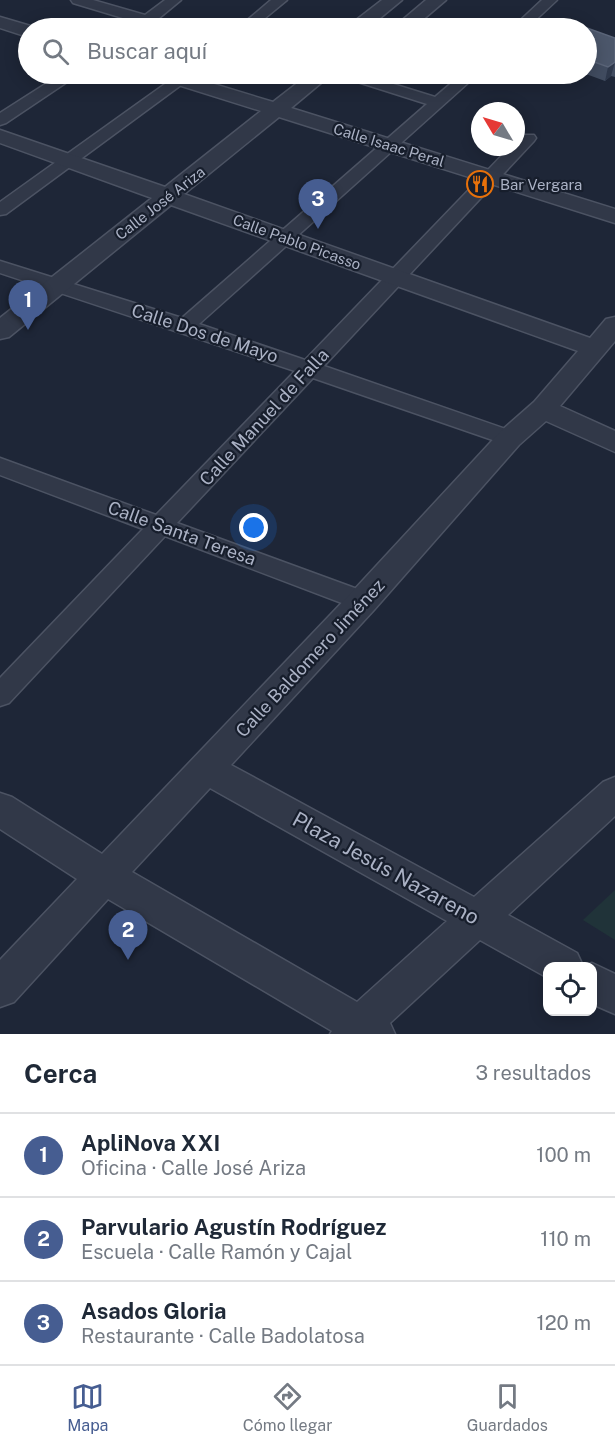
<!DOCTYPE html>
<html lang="es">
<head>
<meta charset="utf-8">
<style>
  body { margin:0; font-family:"Public Sans",sans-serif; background:#f2f2f3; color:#1f2937 }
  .controls { position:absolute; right:18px; bottom:18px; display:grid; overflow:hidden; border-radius:12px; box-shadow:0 3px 15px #0003 }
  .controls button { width:54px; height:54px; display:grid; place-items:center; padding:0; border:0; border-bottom:2px solid #e0e1e3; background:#fff; color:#1f2937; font:30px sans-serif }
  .compass { position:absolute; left:471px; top:102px; width:54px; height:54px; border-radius:50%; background:#fff; box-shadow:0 3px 15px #0003; rotate:308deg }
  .you { position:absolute; left:254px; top:528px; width:21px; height:21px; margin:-15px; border:4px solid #fff; border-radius:50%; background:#1a73e8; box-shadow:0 0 0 9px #1a73e833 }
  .badge { display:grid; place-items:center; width:39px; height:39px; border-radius:50%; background:#465d91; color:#fff; font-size:20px; font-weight:700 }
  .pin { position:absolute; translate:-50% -50px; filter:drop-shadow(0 2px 3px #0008) }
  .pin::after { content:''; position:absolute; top:32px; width:21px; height:18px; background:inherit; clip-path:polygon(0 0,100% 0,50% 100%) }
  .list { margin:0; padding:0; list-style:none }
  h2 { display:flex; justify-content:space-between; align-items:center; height:78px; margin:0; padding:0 24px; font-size:26px }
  h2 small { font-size:20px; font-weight:400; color:#747a83 }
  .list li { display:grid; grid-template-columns:39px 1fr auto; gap:18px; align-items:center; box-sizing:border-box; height:84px; padding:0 24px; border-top:2px solid #e0e1e3 }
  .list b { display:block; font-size:22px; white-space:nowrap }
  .list p { margin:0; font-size:20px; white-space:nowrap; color:#747a83 }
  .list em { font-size:20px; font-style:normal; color:#747a83 }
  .icon { flex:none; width:33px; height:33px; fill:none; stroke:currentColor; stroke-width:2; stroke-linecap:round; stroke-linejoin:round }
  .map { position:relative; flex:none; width:615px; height:1034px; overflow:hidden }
  .search { position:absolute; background:#fff; box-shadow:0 3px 15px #0003; left:18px; right:18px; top:18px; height:66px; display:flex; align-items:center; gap:15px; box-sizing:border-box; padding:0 21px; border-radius:33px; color:#747a83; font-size:22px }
  .sheet { height:330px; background:#fff }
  nav { display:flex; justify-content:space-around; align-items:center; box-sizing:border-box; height:84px; border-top:2px solid #e0e1e3; background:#fff; font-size:16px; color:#747a83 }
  nav a { display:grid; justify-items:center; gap:3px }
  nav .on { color:#465d91 }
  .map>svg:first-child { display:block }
</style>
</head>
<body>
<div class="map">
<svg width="615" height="1034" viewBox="0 0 615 1034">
  <rect width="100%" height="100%" fill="#1e2637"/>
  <path fill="#203339" d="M615 890V940L583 920Z"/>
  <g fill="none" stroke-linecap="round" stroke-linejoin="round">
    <defs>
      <path id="minor" d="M71 0H93L145 15 165 0H181L158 19 179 25 181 28H160L150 25 145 28H130L136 22 73 3Z
        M271 0H287L253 28H238Z
        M542 0H557L527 28H512Z
        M61 74H79L6 123 0 125V113Z
        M179 74H196L6 214 0 215V202Z
        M340 74H361L435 97 462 74H478L199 324 305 360 510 147H516V141L522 135H534L536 138 534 141 324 366 517 433 521 438 517 443 510 446 313 378 177 523 371 594 375 601 371 608 363 611 355 608 165 536 9 703 0 706V678L143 529 0 475V458L156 515 295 371 0 273V261L182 318 427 104 342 77Z"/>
      <path id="tertiary" d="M382 0H402L368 28H348L351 24Z
        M426 0H446L413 28H393Z
        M0 17 34 27 35 28H28V37L0 28Z
        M154 74H181L273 102 309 74H329L327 78 291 108 615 209V223L279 117 184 194 590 338 606 319 615 317V341L560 406 615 431V452L546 421 519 445 374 610 231 765 474 897 603 782 615 777V816L508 915 577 953 583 966H548V978L480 940 390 1023 395 1034H330L332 1031 108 899 14 1002 0 1007V960L77 879 0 829V793L12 797 102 854 352 592 501 431 534 402 578 351 171 205 9 337 0 339V318L152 198 0 143V130L165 187 261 111 156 78ZM210 788 447 921 357 1002 132 872Z
        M592 963 615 974V1014L592 1004V966H583Z"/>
    </defs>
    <use href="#minor" stroke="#4c5363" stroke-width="3"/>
    <use href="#tertiary" stroke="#4c5363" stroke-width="3"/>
    <use href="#minor" fill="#313848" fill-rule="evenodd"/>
    <use href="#tertiary" fill="#313848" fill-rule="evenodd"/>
  </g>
  <path fill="#414c60" d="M586 28 615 38V77L611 76 605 81 586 74Z"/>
  <path fill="#2e384b" d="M615 62 611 76 605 81 608 67Z"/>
  <path fill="#4c576b" stroke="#5b6579" stroke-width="1.5" d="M586 28H587L615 38V62L608 67 586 59Z"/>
  <defs>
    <symbol id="restaurant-ring" viewBox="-11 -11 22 22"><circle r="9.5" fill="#171e2c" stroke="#e8710a" stroke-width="1.5"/><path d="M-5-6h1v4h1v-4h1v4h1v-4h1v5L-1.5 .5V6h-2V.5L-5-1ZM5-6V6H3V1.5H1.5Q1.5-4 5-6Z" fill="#e8710a"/></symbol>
  </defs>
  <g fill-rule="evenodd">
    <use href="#restaurant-ring" x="465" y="169" width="30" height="30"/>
  </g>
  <g text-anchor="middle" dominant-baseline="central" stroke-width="4.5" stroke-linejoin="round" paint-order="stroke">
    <g font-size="15" fill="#abb2c5" stroke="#171e2c">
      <text transform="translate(389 145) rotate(17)">Calle Isaac Peral</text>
      <text transform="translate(160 203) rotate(-38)">Calle José Ariza</text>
      <text transform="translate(297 242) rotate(20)">Calle Pablo Picasso</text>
    </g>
    <g font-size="15" fill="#abb2c5" stroke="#171e2c" text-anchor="start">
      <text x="500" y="184">Bar Vergara</text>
    </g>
    <g font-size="18" fill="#abb2c5" stroke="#171e2c">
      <text transform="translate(205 333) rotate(18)">Calle Dos de Mayo</text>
      <text transform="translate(264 417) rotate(-47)">Calle Manuel de Falla</text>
      <text transform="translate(182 533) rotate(20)">Calle Santa Teresa</text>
      <text transform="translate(310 658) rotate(-47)">Calle Baldomero Jiménez</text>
    </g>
    <g font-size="21" fill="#abb2c5" stroke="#171e2c">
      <text transform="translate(386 868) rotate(29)">Plaza Jesús Nazareno</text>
    </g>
  </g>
</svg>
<div class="controls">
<button><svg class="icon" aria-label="locate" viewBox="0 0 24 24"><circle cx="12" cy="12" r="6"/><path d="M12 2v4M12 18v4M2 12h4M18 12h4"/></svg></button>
</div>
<svg class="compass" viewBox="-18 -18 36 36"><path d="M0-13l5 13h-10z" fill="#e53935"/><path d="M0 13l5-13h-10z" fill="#747a83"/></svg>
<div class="you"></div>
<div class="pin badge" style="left:28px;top:330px">1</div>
<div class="pin badge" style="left:128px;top:960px">2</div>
<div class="pin badge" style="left:318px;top:229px">3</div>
<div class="search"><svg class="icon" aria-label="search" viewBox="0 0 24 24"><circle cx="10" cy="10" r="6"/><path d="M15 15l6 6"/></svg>Buscar aquí</div>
</div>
<section class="sheet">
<h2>Cerca<small>3 resultados</small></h2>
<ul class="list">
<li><span class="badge">1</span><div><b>ApliNova XXI</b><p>Oficina · Calle José Ariza</p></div><em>100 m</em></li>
<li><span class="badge">2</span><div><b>Parvulario Agustín Rodríguez</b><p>Escuela · Calle Ramón y Cajal</p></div><em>110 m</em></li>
<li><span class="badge">3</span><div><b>Asados Gloria</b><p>Restaurante · Calle Badolatosa</p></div><em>120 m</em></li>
</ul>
</section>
<nav>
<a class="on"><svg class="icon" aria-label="map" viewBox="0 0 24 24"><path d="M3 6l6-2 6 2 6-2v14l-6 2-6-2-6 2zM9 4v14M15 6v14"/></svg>Mapa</a>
<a><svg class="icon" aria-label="directions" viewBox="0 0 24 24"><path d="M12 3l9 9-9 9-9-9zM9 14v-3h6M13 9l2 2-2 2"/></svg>Cómo llegar</a>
<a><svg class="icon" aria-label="saved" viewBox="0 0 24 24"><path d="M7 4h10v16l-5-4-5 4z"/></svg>Guardados</a>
</nav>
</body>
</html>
